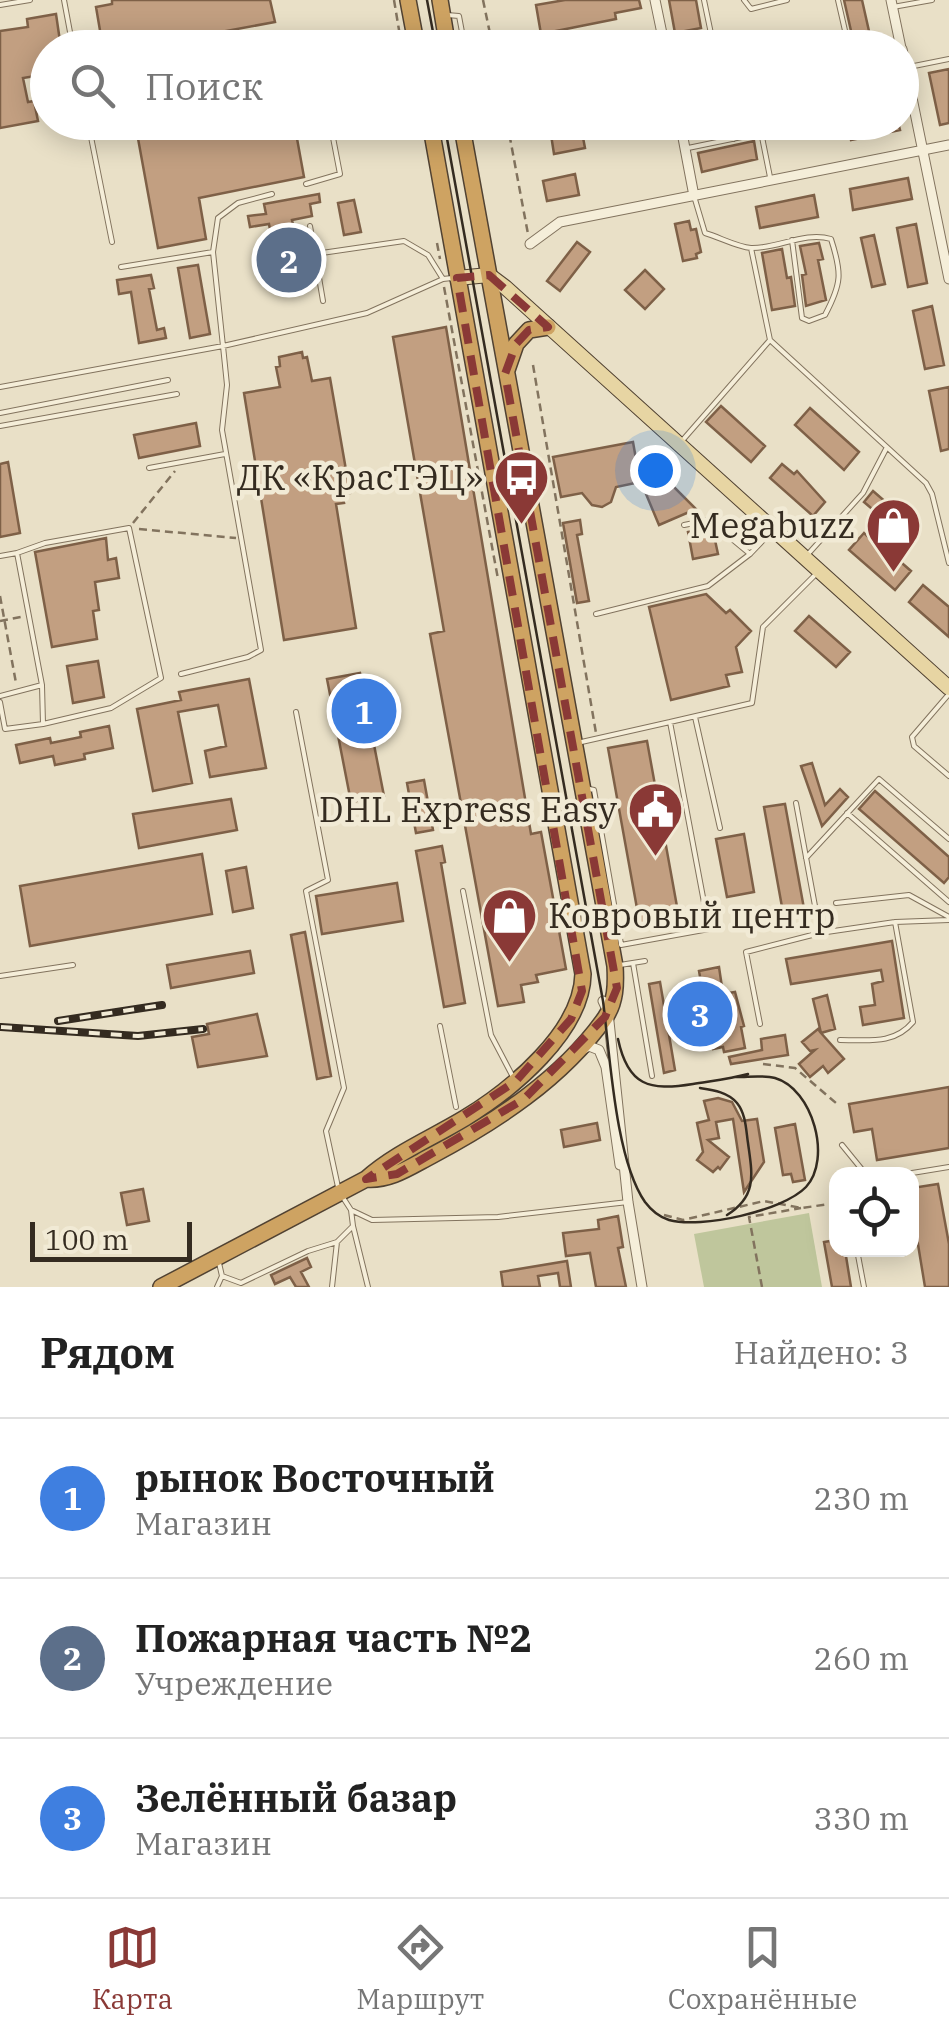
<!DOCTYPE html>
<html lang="ru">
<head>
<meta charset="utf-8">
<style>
  body { margin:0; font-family:"IBM Plex Serif",serif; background:#f2f2f2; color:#222 }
  .controls { position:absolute; right:30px; bottom:30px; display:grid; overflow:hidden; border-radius:20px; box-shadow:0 5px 25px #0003 }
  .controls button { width:90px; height:90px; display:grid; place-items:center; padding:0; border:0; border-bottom:2px solid #e0e0e0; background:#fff; color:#222; font:50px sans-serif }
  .scale { position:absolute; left:30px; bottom:25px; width:162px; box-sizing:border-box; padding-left:10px; border:5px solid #342b20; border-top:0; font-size:28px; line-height:35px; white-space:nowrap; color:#342b20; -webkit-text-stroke:8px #f1ead5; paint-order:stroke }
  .you { position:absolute; left:655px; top:470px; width:35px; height:35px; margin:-25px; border:8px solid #fff; border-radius:50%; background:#1a73e8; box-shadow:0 0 0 15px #1a73e833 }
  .badge { display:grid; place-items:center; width:65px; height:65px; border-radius:50%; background:#8a3936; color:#fff; font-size:32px; font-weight:700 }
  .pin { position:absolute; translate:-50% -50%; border:5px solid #fff; box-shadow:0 2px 10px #0006 }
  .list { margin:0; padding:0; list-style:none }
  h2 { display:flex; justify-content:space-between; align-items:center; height:130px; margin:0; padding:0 40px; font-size:42px }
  h2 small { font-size:32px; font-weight:400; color:#767676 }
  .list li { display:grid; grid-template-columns:65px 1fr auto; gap:30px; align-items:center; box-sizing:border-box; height:160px; padding:0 40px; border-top:2px solid #e0e0e0 }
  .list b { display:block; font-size:38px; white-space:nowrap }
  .list p { margin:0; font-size:32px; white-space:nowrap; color:#767676 }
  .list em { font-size:32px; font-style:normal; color:#767676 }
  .icon { flex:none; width:55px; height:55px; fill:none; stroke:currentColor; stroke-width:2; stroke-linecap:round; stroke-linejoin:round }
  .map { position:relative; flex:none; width:949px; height:1287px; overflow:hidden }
  .search { position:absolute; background:#fff; box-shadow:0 5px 25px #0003; left:30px; right:30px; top:30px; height:110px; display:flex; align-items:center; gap:25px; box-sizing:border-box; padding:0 35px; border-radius:55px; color:#767676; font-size:38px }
  .sheet { height:610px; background:#fff }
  nav { display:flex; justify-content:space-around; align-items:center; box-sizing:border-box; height:140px; border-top:2px solid #e0e0e0; background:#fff; font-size:28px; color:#767676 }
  nav a { display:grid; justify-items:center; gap:5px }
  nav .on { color:#8a3936 }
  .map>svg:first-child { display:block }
</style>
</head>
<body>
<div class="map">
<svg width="949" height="1287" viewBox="0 0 949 1287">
  <rect width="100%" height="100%" fill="#e9e0c7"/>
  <path fill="#bfc69c" d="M809 1213 822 1287H704L694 1234Z"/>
  <path fill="#c29f81" stroke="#7e6047" stroke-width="2.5" d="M112 0H270L275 22 134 48H103L96 7 112 4Z
    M565 0H639L641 8 615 13 616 19 541 34 536 5Z
    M669 0H696L701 28 675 33Z
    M844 0H862L871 40 854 44Z
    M56 14 61 48H48V74L23 78 28 102 34 101 38 121 0 128V31L28 27 27 19Z
    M949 69V123L940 125 929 73Z
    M135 122H294L304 177 199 198 206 239 158 248Z
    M549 122H571L573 133 582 132 585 148 554 154Z
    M768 122H823V126L771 137Z
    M847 122H898L900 130 851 140Z
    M754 141 757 159 702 172 698 153Z
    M575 174 579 195 547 201 543 181Z
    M908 178 912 199 853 210 850 189Z
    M319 194 320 202 310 204 312 216 292 220 298 248 301 247 305 287 281 291 269 224 250 227 248 216 266 214 264 204Z
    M814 195 818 217 760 228 756 207Z
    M354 200 361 232 344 235 338 203Z
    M689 221 691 230 696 229 701 252 696 254 697 258 683 261 675 224Z
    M916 224 927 283 908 287 897 228Z
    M874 235 885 284 872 287 861 238Z
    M577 242 590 252 560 291 547 281Z
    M819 243 823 259 818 260 826 300 806 306 802 275 806 274 800 246Z
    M782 249 787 278 791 277 795 306 772 310 762 253Z
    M198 265 210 334 190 338 178 268Z
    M645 270 664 289 645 309 625 290Z
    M151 275 154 288 149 289 157 330 164 328 166 338 139 343 131 292 119 294 117 280Z
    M932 306 944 365 925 369 913 311Z
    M446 327 531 834 541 832 566 969 536 975 538 982 521 985 524 1002 498 1006 430 634 444 631 393 337Z
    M302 352 303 358 307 357 312 381 330 378 350 493 342 494 344 503 336 504 356 628 284 640 244 393 280 387 276 367 280 366 279 357Z
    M949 387V449L941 451 929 391Z
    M721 406 765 446 751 462 706 422Z
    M810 408 859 452 844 470 795 425Z
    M196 423 200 446 139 458 134 435Z
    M633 442 640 482 616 487 611 502 602 507 592 505 582 493 561 497 553 457Z
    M8 462 20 533 0 537V464Z
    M782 464 794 474 797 471 825 502 813 516 770 478Z
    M662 483 663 486 670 483 696 509 659 525 646 494Z
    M873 491 918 530 895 557 911 571 895 590 849 550 864 533 876 544 892 526 864 502Z
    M580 520 582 534 577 535 589 601 577 603 563 523Z
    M709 528 713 531 718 554 693 559 688 532Z
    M106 538 108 560 116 558 119 578 95 582 99 610 93 611 97 639 52 647 35 552Z
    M923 585 949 607V637L909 602Z
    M706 594 726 613 730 610 751 631 736 647 742 672 726 675 729 686 671 700 649 607Z
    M809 616 850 652 836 667 795 631Z
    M98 661 104 697 73 703 67 666Z
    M360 673 384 796 351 802 327 679Z
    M249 679 266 768 210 777 205 751 226 746 218 705 178 712 192 783 153 791 137 709 181 700 179 692Z
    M109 726 113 748 84 754 85 759 55 765 53 756 20 763 16 745 50 738 51 743 81 737 80 732Z
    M647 741 680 923 667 926 666 920 640 925 608 748Z
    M812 763 825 805 840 789 848 797 822 826 801 766Z
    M424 780 433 830 416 833 407 783Z
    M875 791 949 857V877L944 883 859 809Z
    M231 799 237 830 139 848 133 814Z
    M785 804 805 914 784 918 764 807Z
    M744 834 754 892 727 897 716 839Z
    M442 846 445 862 441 863 465 1003 444 1007 416 851Z
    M202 854 212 914 30 946 20 886Z
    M246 867 253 908 233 912 226 871Z
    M397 883 403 921 322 934 316 896Z
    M305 932 331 1076 317 1079 291 935Z
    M892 941 904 1018 863 1025 860 1007 875 1005 872 984 883 981 881 970 791 984 786 959Z
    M250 951 254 973 171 988 167 965Z
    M719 967 723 994 735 992 744 1026 741 1027 745 1048 724 1052 723 1047 713 1049 699 971Z
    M660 982 675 1070 664 1073 649 984Z
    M827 995 835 1029 821 1033 844 1059 828 1073 823 1066 810 1077 799 1064 815 1050 810 1051 802 1042 818 1029 821 1033 813 999Z
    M257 1014 267 1056 198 1067 192 1037 209 1034 207 1024Z
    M785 1035 788 1055 731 1064 729 1057 762 1050 761 1039Z
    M949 1087V1148L877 1160 872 1129 854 1132 849 1104Z
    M718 1098 732 1102 742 1121 757 1119 764 1162 744 1192 733 1119 716 1122 719 1138 708 1140 729 1157 720 1169 718 1167 713 1172 697 1160 703 1152 697 1123 709 1120 704 1101Z
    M597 1123 600 1140 564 1147 561 1130Z
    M795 1124 805 1180 793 1182 791 1174 783 1175 775 1128Z
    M938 1184 949 1244V1287H925L912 1208V1188Z
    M143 1189 149 1221 127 1225 121 1193Z
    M618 1216 623 1247 618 1248 626 1287H596L590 1253 566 1256 563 1233 599 1229 598 1220Z
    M836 1240V1250H845L851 1287H832L824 1242Z
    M307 1258 311 1267 301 1272 309 1287H296L290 1277 275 1284 271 1275Z
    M567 1261 571 1287H560L558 1273 538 1276 540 1287H503L501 1272Z"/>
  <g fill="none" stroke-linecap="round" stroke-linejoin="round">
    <defs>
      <path id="lane" d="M64 0 73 48
        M704 0 714 48
        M744 0 751 9 787 0
        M838 0 849 48
        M0 5 30 0
        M893 7 932 0
        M447 15 459 16 465 48
        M242 48 295 37 326 48
        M909 67 949 59
        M88 122 112 242
        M730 122 734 139
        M759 122 770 177
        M688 148 761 133
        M306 184 340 174 330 122
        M694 196 705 233C719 237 737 247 751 248 777 249 805 231 831 239 842 273 842 283 825 315L809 321 802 318 792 240
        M310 226 315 254
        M751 248 770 340 926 483 932 494 949 563
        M121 267 213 252
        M323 301 315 254 404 241 428 255 443 279
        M0 387 223 346 213 252 218 218 238 203 272 194
        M0 413 168 380
        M0 426 177 394
        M681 442 770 340
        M149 468 225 454
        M684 525 709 520 750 554 770 533
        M809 553 863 493 886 449
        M0 556 17 553 42 685 43 724
        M596 614 708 586 750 554
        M181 674 248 657 261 650 222 430 227 385 223 346 367 313 443 279 452 278
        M949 694 912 737 914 746 949 776
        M0 696 42 685
        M0 702 5 729 43 724 111 708 161 678 129 528 45 543 17 553
        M296 712 328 880 306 891 344 1088 326 1131 338 1187
        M695 717 720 828
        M577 743 670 722
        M585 788 594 790 621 944
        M796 803 820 933
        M847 813 949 902
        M806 858 879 779 949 839
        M463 891 491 1035 513 1077
        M836 903 909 895 949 917
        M621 945 709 929 670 722 752 703 763 627 816 574
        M633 963 652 1076
        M620 965 645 961
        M0 976 73 965
        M760 1024 746 952 820 933 895 922 949 920
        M440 1026 456 1107
        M840 1040C868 1040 894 1045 913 1022L895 922
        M842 1145 864 1172 873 1174
        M906 1174 949 1167
        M351 1210 372 1220 498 1217 628 1202
        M353 1226 368 1287
        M857 1250 864 1287
        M222 1276 241 1283 308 1251 337 1242 353 1226 351 1210 342 1196
        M217 1287 222 1276 219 1263
        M332 1287 337 1242"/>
      <path id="street" d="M655 0 665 48
        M891 0 901 48
        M902 49 949 279
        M680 122 694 196
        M530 244 560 222 949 145
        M603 1001 608 1012 628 1202 642 1287
        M584 1049 589 1046 599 1050 606 1067 620 1165"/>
      <path id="primary" d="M457 278 489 275 505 287 949 688"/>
      <path id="highway" d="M408 0 417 48
        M440 0 448 48
        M507 370 516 344 529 330 548 327
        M366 1179C390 1181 410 1167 431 1156 495 1122 562 1079 605 1018 616 1002 616 984 615 966L461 122
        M161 1287 366 1179C395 1153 432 1138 465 1118 511 1090 582 1032 583 974L430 122"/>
    </defs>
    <use href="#lane" stroke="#82735e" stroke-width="6"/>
    <use href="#street" stroke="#82735e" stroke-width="11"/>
    <use href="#primary" stroke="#514232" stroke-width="16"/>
    <use href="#highway" stroke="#514232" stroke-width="18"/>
    <path stroke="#82735e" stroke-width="2.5" stroke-dasharray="8 5" stroke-linecap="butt" d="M394 0 402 48
      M483 0 493 48
      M507 122 528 234
      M437 243 440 259
      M444 287 498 579
      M533 365 596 733
      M133 523 175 471
      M139 529 236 538
      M0 596 16 683
      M0 621 21 617
      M763 1064 795 1068 836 1103
      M664 1215 683 1220 764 1201 802 1208 836 1203
      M762 1287 749 1217 801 1208"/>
    <use href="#lane" stroke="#f5eed9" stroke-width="4"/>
    <use href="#street" stroke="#f5eed9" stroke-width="9"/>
    <use href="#primary" stroke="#e7d5a3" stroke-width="14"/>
    <use href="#highway" stroke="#cea362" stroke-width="15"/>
    <path stroke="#342b20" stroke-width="2.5" d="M427 0 436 48
      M444 122 603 1001C610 1054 615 1159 645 1202 651 1210 659 1217 669 1220 701 1229 783 1211 806 1187 832 1159 813 1089 775 1078 764 1075 749 1077 737 1077
      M618 1039C628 1086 649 1091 693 1084 711 1081 730 1079 748 1074
      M700 1088C713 1090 728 1092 737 1103 746 1114 746 1130 748 1143 752 1173 758 1196 727 1215"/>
    <defs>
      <path id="rail" d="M58 1021 162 1005
        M1 1027 138 1036 203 1029"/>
    </defs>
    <use href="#rail" stroke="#342b20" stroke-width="8"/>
    <use href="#rail" stroke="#f1ead5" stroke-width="4" stroke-dasharray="11" stroke-linecap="butt"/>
  </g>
  <path fill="none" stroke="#8a3936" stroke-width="8" stroke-dasharray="20 12" stroke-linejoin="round" d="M489 275 548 327 529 330 516 344 505 374 617 988 605 1017 524 1099 397 1174 366 1179 516 1081 571 1019 582 991 457 278Z"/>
  <defs>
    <symbol id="bus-pin" viewBox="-11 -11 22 30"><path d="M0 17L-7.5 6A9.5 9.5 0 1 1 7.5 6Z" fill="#8a3936" stroke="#f1ead5"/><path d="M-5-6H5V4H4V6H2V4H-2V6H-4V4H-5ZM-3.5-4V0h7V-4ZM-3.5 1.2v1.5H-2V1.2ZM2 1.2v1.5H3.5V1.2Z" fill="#fff"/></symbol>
    <symbol id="shop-pin" viewBox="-11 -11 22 30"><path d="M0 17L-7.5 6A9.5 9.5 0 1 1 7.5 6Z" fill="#8a3936" stroke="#f1ead5"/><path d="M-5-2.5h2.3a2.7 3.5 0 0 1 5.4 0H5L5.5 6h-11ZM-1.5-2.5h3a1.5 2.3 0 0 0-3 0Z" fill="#fff"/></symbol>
    <symbol id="civic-pin" viewBox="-11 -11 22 30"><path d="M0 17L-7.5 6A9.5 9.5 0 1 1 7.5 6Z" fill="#8a3936" stroke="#f1ead5"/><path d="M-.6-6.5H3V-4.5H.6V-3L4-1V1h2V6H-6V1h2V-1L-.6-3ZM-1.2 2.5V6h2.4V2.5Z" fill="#fff"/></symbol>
  </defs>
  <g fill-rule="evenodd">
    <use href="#bus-pin" x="490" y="446" width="63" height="86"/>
    <use href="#shop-pin" x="862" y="494" width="63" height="86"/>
    <use href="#civic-pin" x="624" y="778" width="63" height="86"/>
    <use href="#shop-pin" x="478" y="884" width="63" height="86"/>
  </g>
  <g text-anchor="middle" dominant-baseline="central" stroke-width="9" stroke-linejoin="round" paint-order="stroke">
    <g font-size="35" fill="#342b20" stroke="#f1ead5" text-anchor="end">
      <text x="483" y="477">ДК «КрасТЭЦ»</text>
      <text x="855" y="525">Megabuzz</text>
      <text x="617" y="809">DHL Express Easy</text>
      <text x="548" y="915" text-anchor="start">Ковровый центр</text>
    </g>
  </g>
</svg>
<div class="controls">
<button><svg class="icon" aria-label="locate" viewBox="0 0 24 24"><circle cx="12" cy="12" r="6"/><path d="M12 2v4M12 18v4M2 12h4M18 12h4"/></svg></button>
</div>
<div class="scale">100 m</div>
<div class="you"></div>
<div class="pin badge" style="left:364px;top:711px;background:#3f7fe0">1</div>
<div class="pin badge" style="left:289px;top:260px;background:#5c6f8a">2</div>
<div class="pin badge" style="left:700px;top:1014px;background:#3f7fe0">3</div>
<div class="search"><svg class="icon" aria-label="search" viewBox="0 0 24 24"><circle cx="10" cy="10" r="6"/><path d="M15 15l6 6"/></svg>Поиск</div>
</div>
<section class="sheet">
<h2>Рядом<small>Найдено: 3</small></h2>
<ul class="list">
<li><span class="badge" style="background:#3f7fe0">1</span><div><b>рынок Восточный</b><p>Магазин</p></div><em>230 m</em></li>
<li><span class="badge" style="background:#5c6f8a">2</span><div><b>Пожарная часть №2</b><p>Учреждение</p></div><em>260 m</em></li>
<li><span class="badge" style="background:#3f7fe0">3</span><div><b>Зелённый базар</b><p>Магазин</p></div><em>330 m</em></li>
</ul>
</section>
<nav>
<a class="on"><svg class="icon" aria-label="map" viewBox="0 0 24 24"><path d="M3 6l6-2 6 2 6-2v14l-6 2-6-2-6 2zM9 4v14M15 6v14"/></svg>Карта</a>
<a><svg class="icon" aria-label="directions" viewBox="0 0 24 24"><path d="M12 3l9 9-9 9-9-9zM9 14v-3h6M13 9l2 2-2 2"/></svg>Маршрут</a>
<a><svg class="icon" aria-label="saved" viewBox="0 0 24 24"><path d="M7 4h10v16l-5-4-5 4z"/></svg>Сохранённые</a>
</nav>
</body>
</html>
